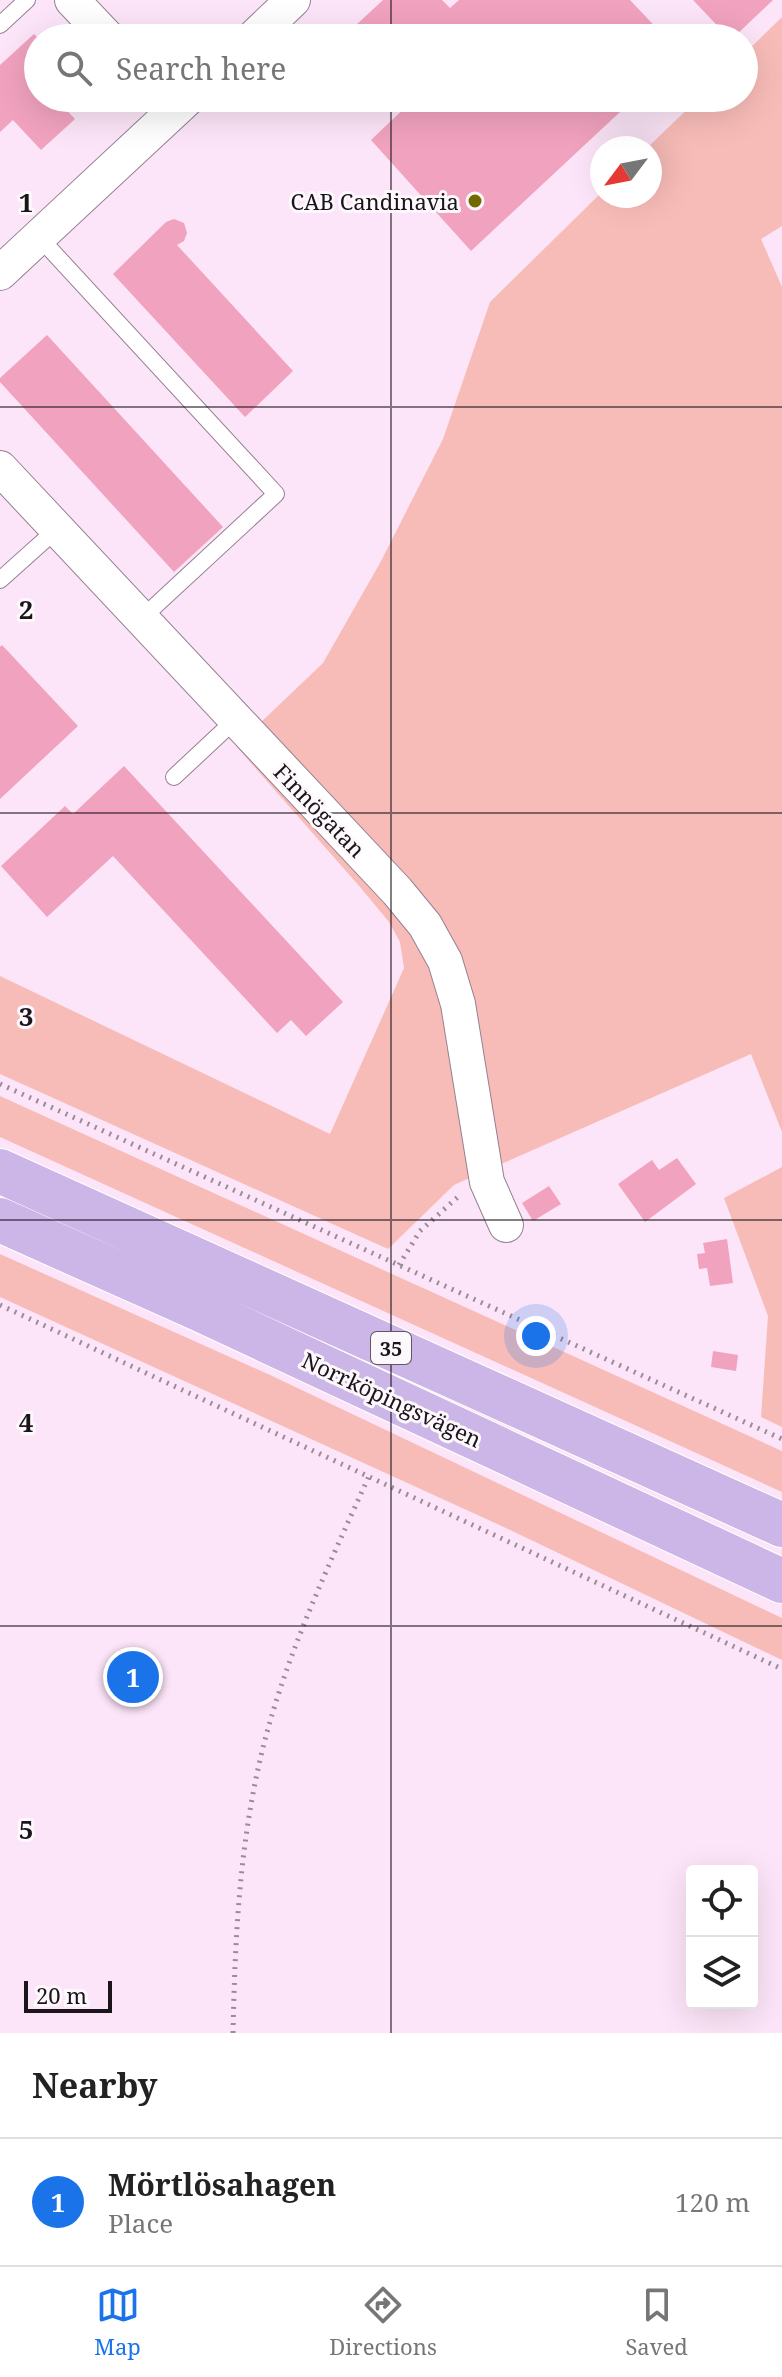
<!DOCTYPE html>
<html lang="en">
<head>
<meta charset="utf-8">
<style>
  body { margin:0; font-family:"Noto Serif",serif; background:#f2f2f2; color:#222 }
  .controls { position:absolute; right:24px; bottom:24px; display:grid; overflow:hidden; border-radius:8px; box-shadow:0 8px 32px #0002 }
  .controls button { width:72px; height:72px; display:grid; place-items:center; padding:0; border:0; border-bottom:2px solid #e0e0e0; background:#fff; color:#222; font:40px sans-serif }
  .compass { position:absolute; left:590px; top:136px; width:72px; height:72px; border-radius:50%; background:#fff; box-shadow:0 8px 32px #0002; rotate:238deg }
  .scale { position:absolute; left:24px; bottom:20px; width:88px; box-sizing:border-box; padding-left:8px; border:4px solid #1c141b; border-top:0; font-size:22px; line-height:28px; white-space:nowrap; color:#1c141b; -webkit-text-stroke:6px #fdf8fc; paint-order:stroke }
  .you { position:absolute; left:536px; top:1336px; width:28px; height:28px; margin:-20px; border:6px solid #fff; border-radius:50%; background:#1a73e8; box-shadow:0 0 0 12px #1a73e833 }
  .badge { display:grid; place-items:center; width:52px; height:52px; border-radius:50%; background:#1a73e8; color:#fff; font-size:26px; font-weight:700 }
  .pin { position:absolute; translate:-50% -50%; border:4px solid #fff; box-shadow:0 2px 8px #0006 }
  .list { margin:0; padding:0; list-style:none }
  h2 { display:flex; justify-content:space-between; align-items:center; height:104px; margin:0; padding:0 32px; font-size:34px }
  h2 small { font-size:26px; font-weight:400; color:#767676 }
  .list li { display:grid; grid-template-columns:52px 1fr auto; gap:24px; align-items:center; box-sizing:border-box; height:128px; padding:0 32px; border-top:2px solid #e0e0e0 }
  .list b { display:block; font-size:30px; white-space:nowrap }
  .list p { margin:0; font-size:26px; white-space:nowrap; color:#767676 }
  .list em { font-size:26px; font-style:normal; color:#767676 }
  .icon { flex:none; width:44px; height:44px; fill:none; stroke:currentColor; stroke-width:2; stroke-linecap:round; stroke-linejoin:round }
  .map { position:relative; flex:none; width:782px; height:2033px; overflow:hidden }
  .search { position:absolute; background:#fff; box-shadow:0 8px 32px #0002; left:24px; right:24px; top:24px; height:88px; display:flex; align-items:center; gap:20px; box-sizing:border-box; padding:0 28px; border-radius:44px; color:#767676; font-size:30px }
  .sheet { height:232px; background:#fff }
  nav { display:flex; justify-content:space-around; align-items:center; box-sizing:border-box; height:112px; border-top:2px solid #e0e0e0; background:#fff; font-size:22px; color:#767676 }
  nav a { display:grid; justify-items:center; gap:4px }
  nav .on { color:#1a73e8 }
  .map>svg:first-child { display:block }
</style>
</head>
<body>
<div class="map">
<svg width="782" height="2033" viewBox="0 0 782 2033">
  <rect width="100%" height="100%" fill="#fce5f8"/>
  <path fill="#f8bcb8" d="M782 17V226L761 239 782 287V1132L751 1054 499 1165 466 982 258 725 323 663 380 563 443 439 490 302 602 192V196H650V148H647L699 98H744V54Z
    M246 744 435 958 476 1175 454 1185 388 1249 0 1074V976L330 1134 404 968 400 942 389 922 360 887 236 746Z
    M0 1096 782 1451V1492L0 1137Z
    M782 1167V1427L761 1417 768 1316 724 1198Z
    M0 1254 268 1374 782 1618V1660L506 1528 0 1297Z"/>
  <path fill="#f1a2be" d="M383 0H442L450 8 459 0H630L666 38H368L356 25Z
    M693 0H773L733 38H729Z
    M34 34 38 38V98H55L75 119 41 150 13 120 0 132V65Z
    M424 98H635L471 251 371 140 412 101 421 111 429 104Z
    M174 219 184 223 187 233 184 241 177 245 293 371 245 417 113 274 166 222Z
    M47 335 223 527 174 572 0 382V378Z
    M2 645 78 726 0 799V647Z
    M124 766 343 1002 306 1036 291 1020 277 1033 113 856 47 917 1 866 65 806 73 814Z
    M677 1158 696 1184 645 1222 618 1184 652 1160 659 1170Z
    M549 1186 561 1204 533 1221 522 1203Z
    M727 1239 733 1283 710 1286 707 1268 699 1269 697 1254 705 1253 703 1243Z
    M713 1351 738 1355 736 1371 711 1367Z"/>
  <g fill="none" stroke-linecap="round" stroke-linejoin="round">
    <defs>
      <path id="lane" d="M0 25 27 0
        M39 237 276 494 141 619
        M0 580 57 529
        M174 777 235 720"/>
      <path id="street" d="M72 0 108 38
        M253 38 293 0
        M0 273 188 98
        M0 468 397 891 425 925 445 961 458 1004 487 1182 506 1225"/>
      <path id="primary" d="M0 1171 782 1525
        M0 1220 199 1309 782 1581"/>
    </defs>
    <use href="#lane" stroke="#958092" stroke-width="18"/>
    <use href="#street" stroke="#958092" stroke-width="36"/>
    <use href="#primary" stroke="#fff" stroke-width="46"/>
    <path stroke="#9b8b99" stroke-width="5" stroke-dasharray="2 6" stroke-linecap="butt" d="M0 1084 782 1439
      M399 1265 420 1231 460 1195
      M0 1305 782 1669
      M233 2033C235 1941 239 1851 260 1760 283 1661 327 1569 369 1476"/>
    <use href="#lane" stroke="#fff" stroke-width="16"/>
    <use href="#street" stroke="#fff" stroke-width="34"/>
    <use href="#primary" stroke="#ccb5e7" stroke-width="44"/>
  </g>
  <path fill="none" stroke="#1c141b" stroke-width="2" stroke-opacity="0.55" d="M391 0V38M391 98V2033M0 407H782M0 813H782M0 1220H782M0 1626H782"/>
  <circle fill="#746900" stroke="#fdf8fc" stroke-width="3" cx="475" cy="201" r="8"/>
  <g text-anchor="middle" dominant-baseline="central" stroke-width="6" stroke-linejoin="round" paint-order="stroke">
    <rect fill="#fdf8fc" stroke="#60585e" stroke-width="2" x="371" y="1332" width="40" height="32" rx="6"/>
    <g font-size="20" font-weight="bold" fill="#1c141b">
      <text x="391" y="1348">35</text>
    </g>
    <g font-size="22" fill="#1c141b" stroke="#fdf8fc" text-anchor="end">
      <text x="459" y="201">CAB Candinavia</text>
    </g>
    <g font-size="22" fill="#1c141b" stroke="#fdf8fc">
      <text transform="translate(320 810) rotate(46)">Finnögatan</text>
      <text transform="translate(392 1399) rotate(25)">Norrköpingsvägen</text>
    </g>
  </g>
  <g font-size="26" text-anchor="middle" font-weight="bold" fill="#1c141b" stroke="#fdf8fc" stroke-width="6" stroke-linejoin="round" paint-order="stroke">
    <text x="26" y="212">1</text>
    <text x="26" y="619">2</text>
    <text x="26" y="1026">3</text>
    <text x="26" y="1432">4</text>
    <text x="26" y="1839">5</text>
  </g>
</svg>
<div class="controls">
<button><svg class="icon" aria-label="locate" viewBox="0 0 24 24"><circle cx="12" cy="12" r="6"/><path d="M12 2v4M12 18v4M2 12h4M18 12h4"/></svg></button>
<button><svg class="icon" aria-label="layers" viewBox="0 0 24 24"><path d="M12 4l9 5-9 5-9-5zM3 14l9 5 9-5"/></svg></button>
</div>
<svg class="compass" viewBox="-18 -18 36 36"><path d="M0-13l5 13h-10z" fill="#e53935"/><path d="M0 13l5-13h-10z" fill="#767676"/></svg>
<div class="scale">20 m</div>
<div class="you"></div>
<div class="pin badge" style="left:133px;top:1677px">1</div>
<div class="search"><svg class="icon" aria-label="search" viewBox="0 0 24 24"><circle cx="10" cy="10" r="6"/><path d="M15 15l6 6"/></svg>Search here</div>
</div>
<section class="sheet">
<h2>Nearby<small></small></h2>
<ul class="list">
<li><span class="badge">1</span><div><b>Mörtlösahagen</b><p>Place</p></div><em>120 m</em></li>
</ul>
</section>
<nav>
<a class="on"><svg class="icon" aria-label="map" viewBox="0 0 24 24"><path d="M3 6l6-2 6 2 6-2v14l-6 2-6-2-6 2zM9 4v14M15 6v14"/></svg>Map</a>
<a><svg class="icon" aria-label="directions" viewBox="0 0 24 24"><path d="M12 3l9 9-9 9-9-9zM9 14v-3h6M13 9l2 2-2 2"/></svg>Directions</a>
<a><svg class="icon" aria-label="saved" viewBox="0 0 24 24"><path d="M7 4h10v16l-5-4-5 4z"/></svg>Saved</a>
</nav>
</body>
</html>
